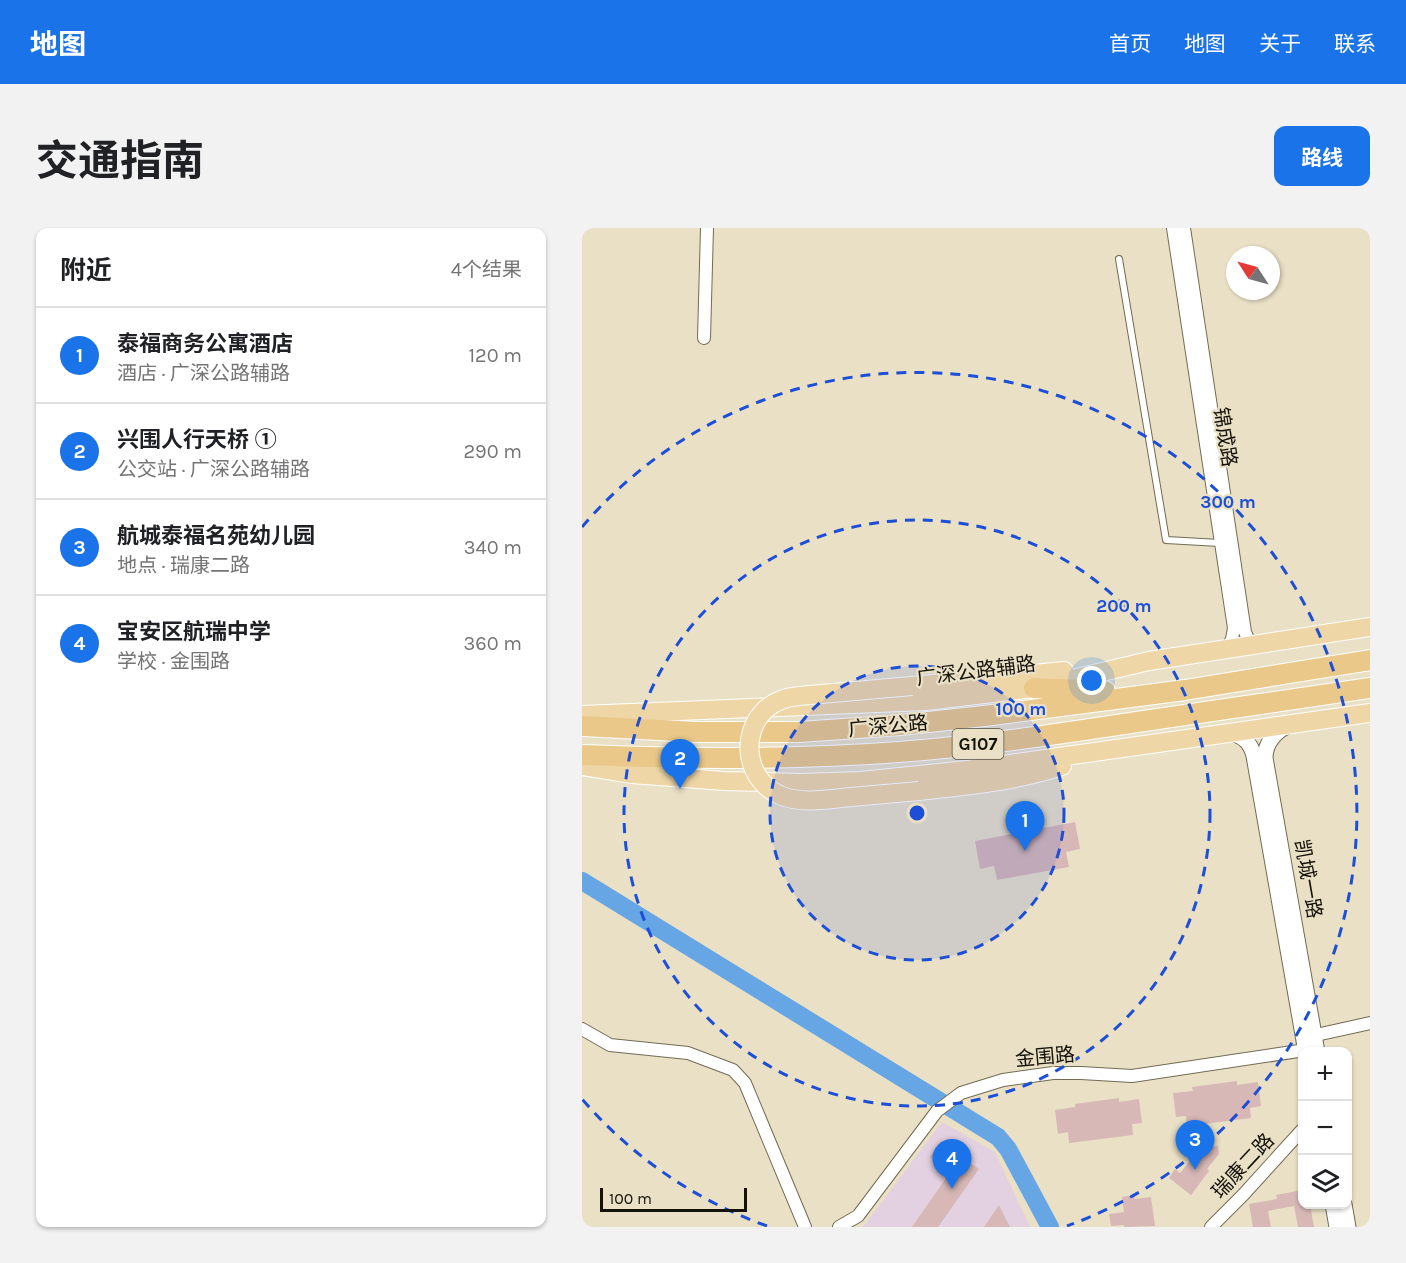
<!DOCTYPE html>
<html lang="zh">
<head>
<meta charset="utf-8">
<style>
  body { margin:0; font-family:Karla,"Noto Sans SC",sans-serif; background:#f2f2f2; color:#202124 }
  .controls { position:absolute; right:18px; bottom:18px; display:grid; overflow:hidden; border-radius:12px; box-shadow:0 2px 4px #0004 }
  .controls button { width:54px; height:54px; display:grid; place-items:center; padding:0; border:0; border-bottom:2px solid #e0e0e0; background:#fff; color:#202124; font:30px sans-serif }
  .compass { position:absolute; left:644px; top:18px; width:54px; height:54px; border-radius:50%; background:#fff; box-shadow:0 2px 4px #0004; rotate:306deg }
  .scale { position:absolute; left:18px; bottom:15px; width:147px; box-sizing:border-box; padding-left:6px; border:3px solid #151209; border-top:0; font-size:16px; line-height:21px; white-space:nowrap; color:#151209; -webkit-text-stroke:4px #e9e0c6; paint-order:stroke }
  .you { position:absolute; left:510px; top:453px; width:21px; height:21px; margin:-15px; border:4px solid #fff; border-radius:50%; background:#1a73e8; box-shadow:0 0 0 9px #1a73e833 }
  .badge { display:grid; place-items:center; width:39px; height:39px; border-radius:50%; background:#1a73e8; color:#fff; font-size:20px; font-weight:700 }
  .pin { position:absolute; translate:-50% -50px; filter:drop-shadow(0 2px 3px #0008) }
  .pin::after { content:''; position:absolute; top:32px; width:21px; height:18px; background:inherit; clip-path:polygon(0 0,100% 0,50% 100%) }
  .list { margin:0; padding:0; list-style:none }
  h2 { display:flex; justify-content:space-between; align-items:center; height:78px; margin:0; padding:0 24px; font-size:26px }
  h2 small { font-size:20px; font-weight:400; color:#757577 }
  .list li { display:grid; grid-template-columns:39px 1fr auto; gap:18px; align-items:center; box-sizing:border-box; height:96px; padding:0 24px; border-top:2px solid #e0e0e0 }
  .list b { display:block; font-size:22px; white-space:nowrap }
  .list p { margin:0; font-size:20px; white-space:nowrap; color:#757577 }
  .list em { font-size:20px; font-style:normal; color:#757577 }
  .icon { flex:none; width:33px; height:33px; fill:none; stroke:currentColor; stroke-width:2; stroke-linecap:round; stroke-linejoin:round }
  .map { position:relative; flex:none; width:788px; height:999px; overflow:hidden; border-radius:12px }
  header { display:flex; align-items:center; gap:36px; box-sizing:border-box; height:84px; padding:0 30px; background:#1a73e8; color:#fff }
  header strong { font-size:28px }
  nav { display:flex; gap:33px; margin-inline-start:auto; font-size:21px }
  .intro { display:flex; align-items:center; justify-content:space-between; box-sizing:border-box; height:144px; padding:0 36px }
  h1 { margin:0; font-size:42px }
  .button { padding:15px 27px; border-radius:12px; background:#1a73e8; color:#fff; font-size:21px; font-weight:700 }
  main { display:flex; gap:36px; padding:0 36px }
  aside { flex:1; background:#fff; border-radius:12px; box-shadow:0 2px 4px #0004 }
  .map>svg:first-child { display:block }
</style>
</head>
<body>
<header>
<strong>地图</strong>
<nav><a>首页</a><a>地图</a><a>关于</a><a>联系</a></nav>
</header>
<div class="intro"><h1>交通指南</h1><a class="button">路线</a></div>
<main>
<aside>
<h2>附近<small>4个结果</small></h2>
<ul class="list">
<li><span class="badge">1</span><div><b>泰福商务公寓酒店</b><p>酒店 · 广深公路辅路</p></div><em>120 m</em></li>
<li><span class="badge">2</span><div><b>兴围人行天桥 ①</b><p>公交站 · 广深公路辅路</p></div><em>290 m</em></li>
<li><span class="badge">3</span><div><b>航城泰福名苑幼儿园</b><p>地点 · 瑞康二路</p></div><em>340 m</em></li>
<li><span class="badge">4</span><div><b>宝安区航瑞中学</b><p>学校 · 金围路</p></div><em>360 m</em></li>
</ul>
</aside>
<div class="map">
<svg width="788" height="999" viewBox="0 0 788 999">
  <rect width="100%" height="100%" fill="#e9e0c6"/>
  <path fill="#e3d0e0" d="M360 894 413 924 448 999H281Z"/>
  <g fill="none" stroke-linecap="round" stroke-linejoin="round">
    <path stroke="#66a6e5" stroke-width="18" d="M0 653 416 909 426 921 468 999"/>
  </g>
  <path fill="#d7b8b6" d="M493 594 498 621 484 624 487 639 415 652 412 638 398 641 393 613Z
    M655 853V857L676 854 679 878 668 880 669 890 605 898 604 888 594 889 591 865 611 863 610 859Z
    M537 870V874L557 871 560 895 550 896 551 907 487 915 486 904 476 906 473 882 493 879V876Z
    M359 914 397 941 356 999H330L369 943 348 929Z
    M636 918 637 926 625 941 627 943 609 967 587 950 593 941 598 945 607 934 605 922Z
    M720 962V976H728L732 999H716L712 978 686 983 689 999H671L667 976 695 971 694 967Z
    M552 967 553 971 569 969 573 998 542 999V997L529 998 527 986 542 984 540 969Z
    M417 977 428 999H402Z"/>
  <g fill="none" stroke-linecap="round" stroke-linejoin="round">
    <defs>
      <path id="service" d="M537 31 584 312 638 315"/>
      <path id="minor" d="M591 0 652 400 650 411 644 422
        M602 0 663 404 666 411 674 417
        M122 110 125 0
        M0 801 28 817 106 825 151 842 163 855 223 999
        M725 809 788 795
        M257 999 276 988 355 883 379 865 421 852 471 845H499L550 848 730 821
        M629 999 661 967 720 902"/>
      <path id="tertiary" d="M708 497C694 502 683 515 683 530L735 824
        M650 505C663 509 669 516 672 528L724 824
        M751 976 755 999
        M762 976 766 999"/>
      <path id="primary" d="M330 458 482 443
        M0 487 344 473 452 460 567 433 788 399
        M0 538 50 546 142 553 220 555 279 553 385 542 788 485
        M337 563C385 558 434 553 480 538"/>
      <path id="trunk" d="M452 460 523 463
        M0 498 116 504H217L319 497 411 487 603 462 788 432
        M0 527C105 531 212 532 317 524 397 518 476 506 555 494 633 483 710 471 788 460"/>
    </defs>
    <use href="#service" stroke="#726b53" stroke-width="8"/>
    <use href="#minor" stroke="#726b53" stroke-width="14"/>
    <use href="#tertiary" stroke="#726b53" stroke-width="17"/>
    <use href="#primary" stroke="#fff" stroke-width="20"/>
    <use href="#trunk" stroke="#fff" stroke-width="22"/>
    <use href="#service" stroke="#fff" stroke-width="6"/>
    <use href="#minor" stroke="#fff" stroke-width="12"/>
    <use href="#tertiary" stroke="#fff" stroke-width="15"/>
    <use href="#primary" stroke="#efd6a7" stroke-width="18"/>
    <use href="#trunk" stroke="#eac88a" stroke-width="20"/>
    <defs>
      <path id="primary-bridge" d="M330 458 217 468C205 469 193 473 184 481 156 507 165 555 200 568 221 576 247 571 269 569 292 567 314 565 337 563"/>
    </defs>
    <use href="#primary-bridge" stroke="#fff" stroke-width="20" stroke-linecap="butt"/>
    <use href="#primary-bridge" stroke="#efd6a7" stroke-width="18"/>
  </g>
  <circle cx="335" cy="585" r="147" fill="#1d4ed8" fill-opacity=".12"/>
  <g fill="none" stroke="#1d4ed8" stroke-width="3" stroke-dasharray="10 8">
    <circle cx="335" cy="585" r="147"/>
    <circle cx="335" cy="585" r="293"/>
    <path d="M185 998A440 440 0 0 1 0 871M0 299A440 440 0 1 1 485 998"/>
  </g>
  <g text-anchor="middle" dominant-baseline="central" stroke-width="4.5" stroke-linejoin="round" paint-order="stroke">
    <rect fill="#e9e0c6" stroke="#555042" stroke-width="1.5" x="370.5" y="501" width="51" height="30" rx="4.5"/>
    <g font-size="18" font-weight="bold" fill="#151209">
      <text x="396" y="516">G107</text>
    </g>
    <g font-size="20" fill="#151209" stroke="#e9e0c6">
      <text transform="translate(643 209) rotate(81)">锦成路</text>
      <text transform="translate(394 443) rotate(-7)">广深公路辅路</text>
      <text transform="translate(306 498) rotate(-5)">广深公路</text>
      <text transform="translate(726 651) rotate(80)">凯城一路</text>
      <text transform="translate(463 829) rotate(-5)">金围路</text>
      <text transform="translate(661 938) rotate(-47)">瑞康二路</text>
    </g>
  </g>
  <circle cx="335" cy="585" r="9" fill="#1d4ed8" stroke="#e9e0c6" stroke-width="3"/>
  <g font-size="18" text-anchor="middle" font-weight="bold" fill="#1d4ed8" stroke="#e9e0c6" stroke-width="4.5" stroke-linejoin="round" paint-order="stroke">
    <text x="646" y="280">300 m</text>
    <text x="542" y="384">200 m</text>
    <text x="439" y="487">100 m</text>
  </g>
</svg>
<div class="controls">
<button>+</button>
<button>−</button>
<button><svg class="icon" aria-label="layers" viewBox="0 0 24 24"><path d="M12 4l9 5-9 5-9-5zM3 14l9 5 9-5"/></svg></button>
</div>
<svg class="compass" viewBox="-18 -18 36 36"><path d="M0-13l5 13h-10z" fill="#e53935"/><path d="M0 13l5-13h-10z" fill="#757577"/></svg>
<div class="scale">100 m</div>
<div class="you"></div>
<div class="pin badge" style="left:443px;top:623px">1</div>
<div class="pin badge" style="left:98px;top:561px">2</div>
<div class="pin badge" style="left:613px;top:942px">3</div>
<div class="pin badge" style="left:370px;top:961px">4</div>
</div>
</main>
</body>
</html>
